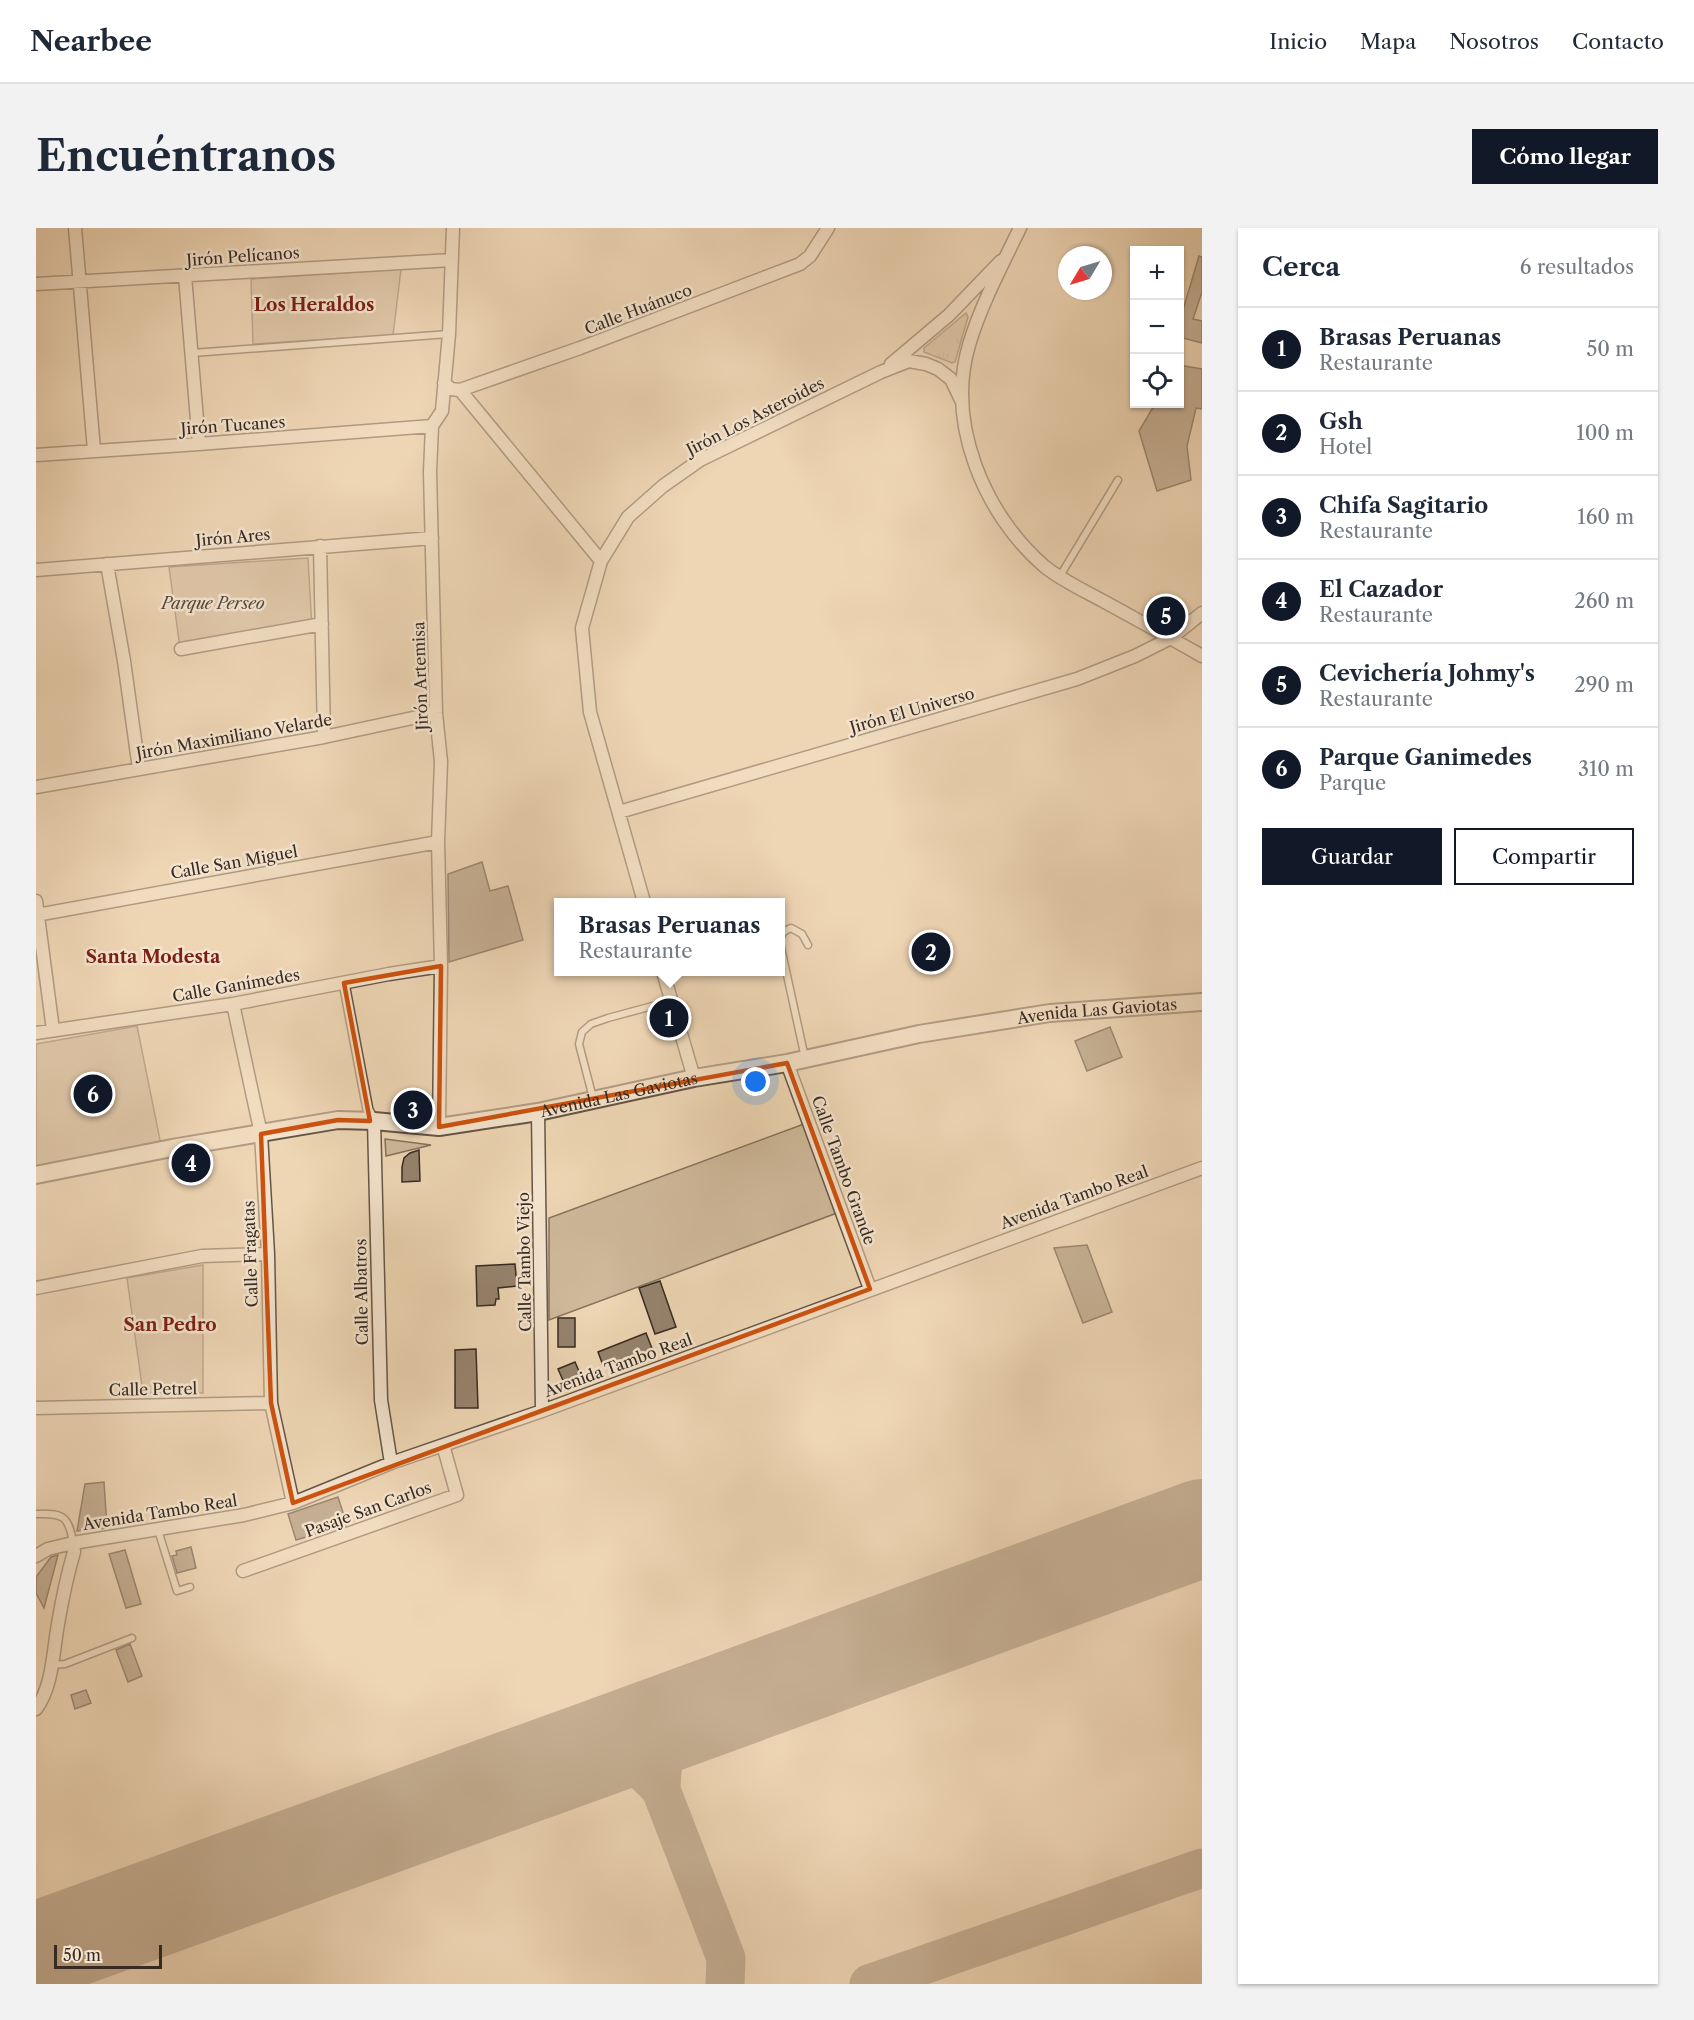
<!DOCTYPE html>
<html lang="es">
<head>
<meta charset="utf-8">
<style>
  body { margin:0; font-family:"Libre Caslon Text",serif; background:#f2f2f3; color:#1f2937 }
  .controls { position:absolute; right:18px; top:18px; display:grid; overflow:hidden; border-radius:0px; box-shadow:0 2px 4px #0004 }
  .controls button { width:54px; height:54px; display:grid; place-items:center; padding:0; border:0; border-bottom:2px solid #e0e1e3; background:#fff; color:#1f2937; font:30px sans-serif }
  .compass { position:absolute; left:1022px; top:18px; width:54px; height:54px; border-radius:50%; background:#fff; box-shadow:0 2px 4px #0004; rotate:232deg }
  .scale { position:absolute; left:18px; bottom:15px; width:108px; box-sizing:border-box; padding-left:6px; border:3px solid #372a23; border-top:0; font-size:16px; line-height:21px; white-space:nowrap; color:#372a23; -webkit-text-stroke:4px #f4e4ce; paint-order:stroke }
  .you { position:absolute; left:720px; top:854px; width:21px; height:21px; margin:-15px; border:4px solid #fff; border-radius:50%; background:#1a73e8; box-shadow:0 0 0 9px #1a73e833 }
  .badge { display:grid; place-items:center; width:39px; height:39px; border-radius:50%; background:#111827; color:#fff; font-size:20px; font-weight:700 }
  .pin { position:absolute; translate:-50% -50%; border:3px solid #fff; box-shadow:0 2px 6px #0006 }
  .popup { position:absolute; left:518px; top:670px; width:231px; height:78px; box-sizing:border-box; display:grid; place-content:center; border-radius:0px; background:#fff; filter:drop-shadow(0 2px 4px #0005); font-size:20px; white-space:nowrap; color:#747a83 }
  .popup b { font-size:22px; color:#1f2937 }
  .popup::after { content:''; position:absolute; left:50%; top:100%; margin-left:-12px; border:12px solid transparent; border-top-color:#fff }
  .list { margin:0; padding:0; list-style:none }
  h2 { display:flex; justify-content:space-between; align-items:center; height:78px; margin:0; padding:0 24px; font-size:26px }
  h2 small { font-size:20px; font-weight:400; color:#747a83 }
  .list li { display:grid; grid-template-columns:39px 1fr auto; gap:18px; align-items:center; box-sizing:border-box; height:84px; padding:0 24px; border-top:2px solid #e0e1e3 }
  .list b { display:block; font-size:22px; white-space:nowrap }
  .list p { margin:0; font-size:20px; white-space:nowrap; color:#747a83 }
  .list em { font-size:20px; font-style:normal; color:#747a83 }
  .actions { display:flex; gap:12px; padding:18px 24px }
  .actions a { flex:1; padding:14px 0; border:2px solid #111827; border-radius:0px; text-align:center; font-size:21px; color:#111827 }
  .actions .main { background:#111827; color:#fff }
  .icon { flex:none; width:33px; height:33px; fill:none; stroke:currentColor; stroke-width:2; stroke-linecap:round; stroke-linejoin:round }
  .map { position:relative; flex:none; width:1166px; height:1756px; overflow:hidden; border-radius:0px }
  header { display:flex; align-items:center; gap:36px; box-sizing:border-box; height:84px; padding:0 30px; background:#fff; border-bottom:2px solid #e0e1e3 }
  header strong { font-size:28px }
  nav { display:flex; gap:33px; margin-inline-start:auto; font-size:21px }
  .intro { display:flex; align-items:center; justify-content:space-between; box-sizing:border-box; height:144px; padding:0 36px }
  h1 { margin:0; font-size:42px }
  .button { padding:15px 27px; border-radius:0px; background:#111827; color:#fff; font-size:21px; font-weight:700 }
  main { display:flex; gap:36px; padding:0 36px }
  aside { flex:1; background:#fff; border-radius:0px; box-shadow:0 2px 4px #0004 }
  .map>svg:first-child { display:block }
</style>
</head>
<body>
<header>
<strong>Nearbee</strong>
<nav><a>Inicio</a><a>Mapa</a><a>Nosotros</a><a>Contacto</a></nav>
</header>
<div class="intro"><h1>Encuéntranos</h1><a class="button">Cómo llegar</a></div>
<main>
<div class="map">
<svg width="1166" height="1756" viewBox="0 0 1166 1756">
  <defs>
    <pattern id="grass-tufts" width="24" height="20" patternUnits="userSpaceOnUse" patternTransform="scale(1.5)"><rect width="24" height="20" fill="#cfb99b"/><path d="M3 7l-1-3M5 7V3M7 7l1-3M15 17l-1-3M17 17v-4M19 17l1-3" fill="none" stroke="#b29f85"/></pattern>
  </defs>
  <rect width="100%" height="100%" fill="#eed6b4"/>
  <filter id="stains"><feTurbulence type="fractalNoise" baseFrequency=".00333" numOctaves="4"/><feColorMatrix values="0 0 0 0 .2 0 0 0 0 .09 0 0 0 0 .02 0 0 0 .5 -.17"/></filter>
  <radialGradient id="worn" r=".72"><stop offset=".6" stop-color="#630" stop-opacity="0"/><stop offset="1" stop-color="#630" stop-opacity=".3"/></radialGradient>
  <path fill="url(#grass-tufts)" stroke="#83725f" stroke-width="1.5" d="M930 85 932 89 919 134 916 135 888 124V120Z"/>
  <path fill="#cfb99b" stroke="#83725f" stroke-width="1.5" d="M365 41 357 107 217 116 215 51Z
    M272 330 276 400 144 420 133 339Z
    M101 798 125 917 0 943V816Z
    M768 896 801 985 513 1092V990Z
    M349 911 395 917 350 928Z
    M167 1037V1165H107L91 1050Z"/>
  <g fill="none" stroke-linecap="round" stroke-linejoin="round">
    <path stroke="#92806c" stroke-width="39" d="M560 1521C587 1527 607 1541 625 1562L690 1730 689 1756
      M625 1562C626 1519 632 1511 665 1483
      M833 1756 1166 1640"/>
    <path stroke="#92806c" stroke-width="98" d="M0 1723 560 1521 1166 1300"/>
  </g>
  <path fill="#96836e" stroke="#372a23" stroke-width="1.5" d="M1163 28 1166 29V64L1157 91 1166 93V115L1143 109V95Z
    M1143 137 1166 141V181L1160 180 1151 218 1155 252 1121 263 1103 203 1119 176H1143Z
    M446 634 454 663 472 658 487 712 413 734 412 646Z
    M1074 799 1086 829 1051 843 1039 813Z
    M383 922 384 953 366 954V939L368 930 374 925Z
    M1051 1017 1076 1084 1047 1095 1018 1020Z
    M479 1036 481 1058 462 1060 463 1071H460L459 1077 441 1078 440 1038Z
    M624 1053 640 1099 619 1106 603 1060Z
    M522 1090H539V1119H522Z
    M610 1105 617 1123 568 1140 562 1124Z
    M440 1121 442 1180H419V1122Z
    M539 1134 546 1150 529 1157 522 1141Z
    M68 1254 71 1300 41 1303 49 1256Z
    M302 1269 311 1297 260 1312 252 1286Z
    M155 1319 160 1340 141 1345 136 1328 141 1327 140 1323Z
    M89 1322 105 1376 90 1380 73 1326Z
    M22 1327 8 1380 0 1365V1349L15 1329Z
    M94 1416 106 1448 92 1454 80 1422Z
    M50 1462 55 1475 39 1481 35 1467Z"/>
  <g fill="none" stroke-linecap="round" stroke-linejoin="round">
    <defs>
      <path id="service" d="M156 125 413 106
        M1024 348 1082 252
        M744 713C745 705 748 703 755 700L766 706 772 717
        M744 715 769 830
        M557 870 543 816 546 804 555 796 572 790 635 773
        M0 1286C27 1285 33 1288 37 1315
        M122 1302 141 1363 154 1359
        M15 1437 29 1436 96 1410"/>
      <path id="pedestrian" d="M308 755 332 882 338 893"/>
      <path id="minor" d="M39 0 58 222
        M984 0C967 35 944 79 933 117 910 195 948 286 1008 338 1025 352 1047 362 1067 373 1100 391 1133 409 1166 428
        M149 48 163 216
        M0 56 416 32
        M855 136 913 87 965 33
        M408 155 415 161 424 162 544 120 764 36 774 28 792 0
        M424 162 565 333
        M0 227 163 216 396 198
        M284 318 288 509
        M71 336 88 433 103 541
        M0 342 396 310
        M145 421 286 396
        M0 559 288 509 400 485
        M583 584 1041 451 1099 428 1135 410 1166 385
        M0 673 17 802
        M608 674 554 484 546 400 565 333 592 289 627 258 664 232 845 144 873 133 890 136 902 141 915 151 926 174
        M0 687 402 614
        M627 744 658 850
        M197 776 225 906 232 1026 235 1175 257 1275
        M0 805 197 776 353 746 405 738
        M751 835 834 1061
        M502 884 506 1183
        M338 893 345 1172 355 1235
        M403 899 405 738 402 614 405 534 400 485 394 244 396 198 406 183 413 106 417 0
        M0 1060 166 1028 232 1026
        M0 1180 235 1175
        M0 1328 12 1321 37 1315 208 1287 257 1275 355 1235 506 1183 1166 940
        M207 1343 421 1267 407 1217
        M0 1481C17 1458 17 1423 22 1396 26 1372 31 1348 38 1324L37 1315"/>
      <g id="tertiary">
        <path id="s1" d="M0 947 136 920 302 892 338 893 403 899 502 884 658 850 751 835 883 806 1014 785 1166 774"/>
      </g>
    </defs>
    <use href="#service" stroke="#655547" stroke-width="9"/>
    <use href="#pedestrian" stroke="#655547" stroke-width="12"/>
    <use href="#minor" stroke="#655547" stroke-width="15"/>
    <use href="#tertiary" stroke="#655547" stroke-width="20"/>
    <use href="#service" stroke="#f4e4ce" stroke-width="6"/>
    <use href="#pedestrian" stroke="#f4e4ce" stroke-width="9"/>
    <use href="#minor" stroke="#f4e4ce" stroke-width="12"/>
    <use href="#tertiary" stroke="#f4e4ce" stroke-width="16"/>
  </g>
  <path d="M0 0H1166V1756H0ZM405 738 403 899 751 835 834 1061 257 1275 235 1175 225 906 302 892 334 893 308 755Z" fill="#eed6b4" fill-opacity=".55" fill-rule="evenodd"/>
  <path fill="none" stroke="#cd520f" stroke-width="4.5" stroke-linejoin="round" d="M405 738 403 899 751 835 834 1061 257 1275 235 1175 225 906 302 892 334 893 308 755Z"/>
  <g text-anchor="middle" dominant-baseline="central" stroke-width="5" stroke-linejoin="round" paint-order="stroke">
    <g font-size="16" fill="#372a23" stroke="#f4e4ce">
      <text transform="translate(207 28) rotate(-4)">Jirón Pelícanos</text>
      <text transform="translate(602 81) rotate(-21)">Calle Huánuco</text>
      <text transform="translate(719 188) rotate(-27)">Jirón Los Asteroides</text>
      <text transform="translate(197 197) rotate(-4)">Jirón Tucanes</text>
      <text transform="translate(197 309) rotate(-5)">Jirón Ares</text>
      <text transform="translate(384 448) rotate(-92)">Jirón Artemisa</text>
      <text transform="translate(876 482) rotate(-16)">Jirón El Universo</text>
      <text transform="translate(198 508) rotate(-10)">Jirón Maximiliano Velarde</text>
      <text transform="translate(198 634) rotate(-10)">Calle San Miguel</text>
      <text transform="translate(200 757) rotate(-10)">Calle Ganímedes</text>
      <text stroke="none"><textPath href="#s1" startOffset="1077">Avenida Las Gaviotas</textPath></text>
      <text stroke="none"><textPath href="#s1" startOffset="591">Avenida Las Gaviotas</textPath></text>
      <text transform="translate(808 942) rotate(70)">Calle Tambo Grande</text>
      <text transform="translate(1038 969) rotate(-20)">Avenida Tambo Real</text>
      <text transform="translate(214 1026) rotate(-92)">Calle Fragatas</text>
      <text transform="translate(488 1034) rotate(-91)">Calle Tambo Viejo</text>
      <text transform="translate(325 1064) rotate(-91)">Calle Albatros</text>
      <text transform="translate(582 1137) rotate(-20)">Avenida Tambo Real</text>
      <text transform="translate(117 1161) rotate(-1)">Calle Petrel</text>
      <text transform="translate(332 1281) rotate(-20)">Pasaje San Carlos</text>
      <text transform="translate(124 1284) rotate(-9)">Avenida Tambo Real</text>
    </g>
    <g font-size="16" font-style="italic" fill="#55473b" stroke="#f4e4ce">
      <text x="177" y="375">Parque Perseo</text>
    </g>
    <g font-size="18" font-weight="bold" fill="#7a1f14" stroke="#f4e4ce">
      <text x="278" y="77">Los Heraldos</text>
      <text x="117" y="729">Santa Modesta</text>
      <text x="134" y="1097">San Pedro</text>
    </g>
  </g>
  <rect width="100%" height="100%" filter="url(#stains)"/>
  <rect width="100%" height="100%" fill="url(#worn)"/>
</svg>
<div class="controls">
<button>+</button>
<button>−</button>
<button><svg class="icon" aria-label="locate" viewBox="0 0 24 24"><circle cx="12" cy="12" r="6"/><path d="M12 2v4M12 18v4M2 12h4M18 12h4"/></svg></button>
</div>
<svg class="compass" viewBox="-18 -18 36 36"><path d="M0-13l5 13h-10z" fill="#e53935"/><path d="M0 13l5-13h-10z" fill="#747a83"/></svg>
<div class="scale">50 m</div>
<div class="you"></div>
<div class="pin badge" style="left:633px;top:790px">1</div>
<div class="popup"><b>Brasas Peruanas</b>Restaurante</div>
<div class="pin badge" style="left:895px;top:724px">2</div>
<div class="pin badge" style="left:377px;top:882px">3</div>
<div class="pin badge" style="left:155px;top:935px">4</div>
<div class="pin badge" style="left:1130px;top:388px">5</div>
<div class="pin badge" style="left:57px;top:866px">6</div>
</div>
<aside>
<h2>Cerca<small>6 resultados</small></h2>
<ul class="list">
<li><span class="badge">1</span><div><b>Brasas Peruanas</b><p>Restaurante</p></div><em>50 m</em></li>
<li><span class="badge">2</span><div><b>Gsh</b><p>Hotel</p></div><em>100 m</em></li>
<li><span class="badge">3</span><div><b>Chifa Sagitario</b><p>Restaurante</p></div><em>160 m</em></li>
<li><span class="badge">4</span><div><b>El Cazador</b><p>Restaurante</p></div><em>260 m</em></li>
<li><span class="badge">5</span><div><b>Cevichería Johmy's</b><p>Restaurante</p></div><em>290 m</em></li>
<li><span class="badge">6</span><div><b>Parque Ganimedes</b><p>Parque</p></div><em>310 m</em></li>
</ul>
<div class="actions"><a class="main">Guardar</a><a>Compartir</a></div>
</aside>
</main>
</body>
</html>
